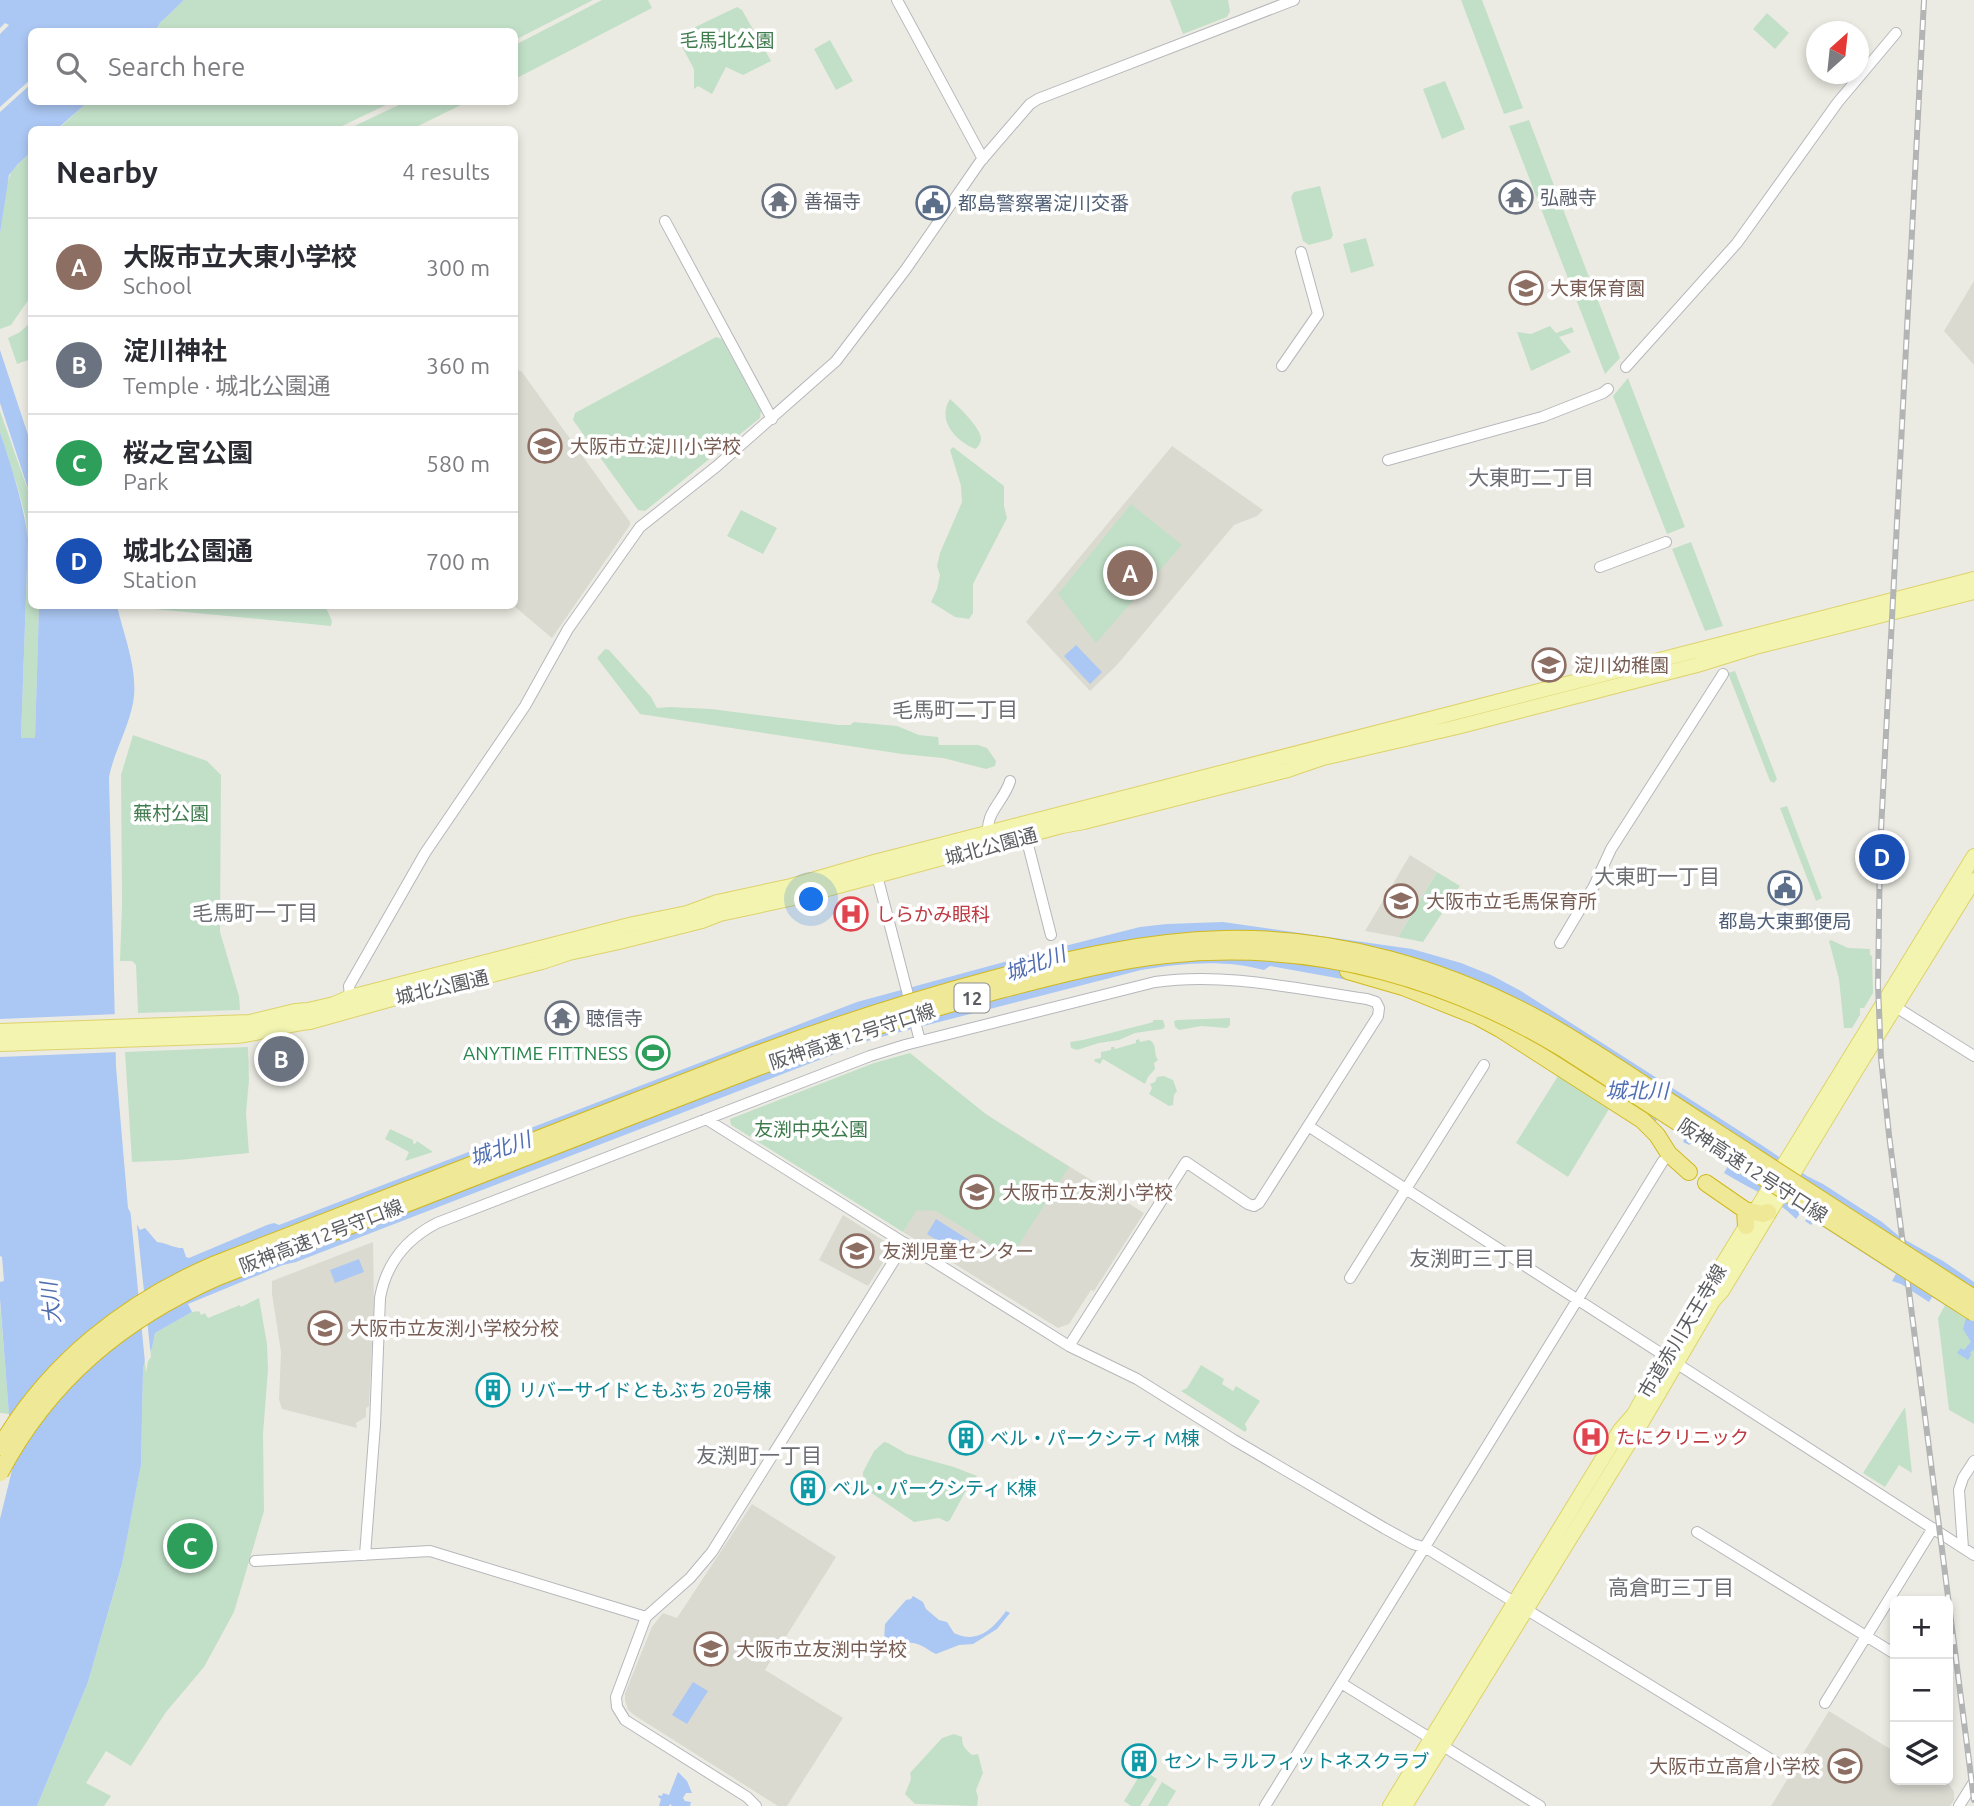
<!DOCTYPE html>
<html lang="en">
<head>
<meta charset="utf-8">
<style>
  body { margin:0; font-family:Ubuntu,"Noto Sans JP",sans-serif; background:#f7f7f7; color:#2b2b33 }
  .controls { position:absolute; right:21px; bottom:21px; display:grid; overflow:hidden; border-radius:10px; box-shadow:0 4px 10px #0003 }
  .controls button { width:63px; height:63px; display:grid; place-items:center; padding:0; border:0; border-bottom:2px solid #e1e1e2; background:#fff; color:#2b2b33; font:35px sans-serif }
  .compass { position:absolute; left:1806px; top:21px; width:63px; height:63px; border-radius:50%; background:#fff; box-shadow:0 4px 10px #0003; rotate:27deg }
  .you { position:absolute; left:812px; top:900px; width:24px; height:24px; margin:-18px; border:5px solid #fff; border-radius:50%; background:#1a73e8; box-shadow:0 0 0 10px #1a73e833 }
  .badge { display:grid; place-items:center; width:46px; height:46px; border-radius:50%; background:#d16843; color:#fff; font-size:23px; font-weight:700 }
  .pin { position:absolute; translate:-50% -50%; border:4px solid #fff; box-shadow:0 2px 7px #0006 }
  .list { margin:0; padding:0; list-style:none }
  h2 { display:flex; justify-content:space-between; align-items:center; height:91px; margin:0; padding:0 28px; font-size:30px }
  h2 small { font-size:23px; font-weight:400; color:#7c7c81 }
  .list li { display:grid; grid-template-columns:46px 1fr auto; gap:21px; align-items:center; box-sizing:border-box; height:98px; padding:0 28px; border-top:2px solid #e1e1e2 }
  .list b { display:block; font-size:26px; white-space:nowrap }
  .list p { margin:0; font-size:23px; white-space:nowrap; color:#7c7c81 }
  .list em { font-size:23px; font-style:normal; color:#7c7c81 }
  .icon { flex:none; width:38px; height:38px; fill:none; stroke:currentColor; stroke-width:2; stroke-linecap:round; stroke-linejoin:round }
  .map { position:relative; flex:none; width:1974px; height:1806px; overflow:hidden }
  .search { position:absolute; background:#fff; box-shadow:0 4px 10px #0003; left:28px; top:28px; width:490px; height:77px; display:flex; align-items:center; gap:18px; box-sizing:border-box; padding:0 24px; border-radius:10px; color:#7c7c81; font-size:26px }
  .panel { position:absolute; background:#fff; box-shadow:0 4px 10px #0003; left:28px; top:126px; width:490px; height:483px; border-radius:10px }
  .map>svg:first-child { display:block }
</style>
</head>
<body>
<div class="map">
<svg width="1974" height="1806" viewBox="0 0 1974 1806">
  <rect width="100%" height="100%" fill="#ecebe3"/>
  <path fill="#dbdad1" d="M1974 281V365L1944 331Z
    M515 368 522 372 630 522V525L552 638 514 606Z
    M1172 446 1263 510 1257 516 1234 525 1117 665 1090 691 1026 622Z
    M1410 855 1437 872 1398 937 1365 931Z
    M892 1066 987 1115 1144 1213 1094 1291 1091 1290 1069 1324 1058 1328 903 1232 916 1210Z
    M843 1215 889 1244 891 1250 868 1286 819 1260Z
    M373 1242 374 1304 369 1406 366 1408V1417L356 1423 357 1428 282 1409 279 1400 281 1352 272 1294V1281Z
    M752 1504 836 1557 765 1670 843 1718 787 1806H778L634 1715 628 1710 625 1700V1693L652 1627 663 1613 677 1618Z
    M1829 1711 1895 1752V1780H1942L1949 1784 1954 1792V1800L1950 1806H1771Z"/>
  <path fill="#c2e0c8" d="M184 0H593L515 40 514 32H155L160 23Z
    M602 0H648L652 8 515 79V45Z
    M1170 0H1228L1230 11 1227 17 1183 34Z
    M1461 0H1482L1523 108 1504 114Z
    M737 7 742 10 771 61 743 75 726 67 712 94 698 86 694 89V69L680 43 689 30Z
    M1767 13 1789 33 1775 49 1753 29Z
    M830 40 853 81 836 90 814 49Z
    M1445 81 1465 129 1442 139 1423 89Z
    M88 102H392L336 129 57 130Z
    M405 102H467L412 129H348Z
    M1529 120 1620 358 1605 374 1509 126Z
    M31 152V296L11 325 0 329V234L7 184 12 170Z
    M1320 186 1333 235 1331 239 1309 245 1303 241 1291 197 1294 192Z
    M1366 238 1374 266 1351 273 1343 244Z
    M31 322V359L17 364 8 338 20 332Z
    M1550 326 1556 333 1572 327 1574 332 1559 337 1571 352 1531 371 1517 332 1531 334Z
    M716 337 722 339 761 411 760 418 645 511 638 510 573 420 575 413Z
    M1628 378 1685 527 1667 534 1613 396Z
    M950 399C959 407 980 427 981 438 981 443 979 445 976 449 957 442 936 421 950 399Z
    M0 411 31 499 32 606H39L35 739H21L28 539 25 515 17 485 0 432Z
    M953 447 1004 486V506L1007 518 973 584V613L969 619 955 617 931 602 937 589 940 575 937 566 940 553 962 502 961 486 950 450Z
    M1131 504 1182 545 1096 643 1058 594Z
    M741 510 777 528 763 554 727 536Z
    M1691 542 1723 626 1705 631 1672 549Z
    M144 606H306L326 608 332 621 331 626 144 608Z
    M605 649 609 650 651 697 657 708 670 707 711 709 839 725H850L854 722 897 726 919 735 938 737 939 745H978L987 748 996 761 995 766 986 769 943 758 902 754 640 714 597 658Z
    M1735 671 1777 779 1774 783 1770 781 1728 673Z
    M133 735 207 761 221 775 220 932 239 996 240 1010 138 1013 136 965 132 961H120L122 905 121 775Z
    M1787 806 1822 898 1816 901 1780 808Z
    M1437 872 1460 886 1423 942 1398 937Z
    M1831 940 1848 948 1870 949V955L1872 956 1873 993 1864 1008H1860V1015L1852 1028H1844L1839 979 1829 941Z
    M1230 1018V1025L1227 1028 1201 1026 1179 1030 1175 1027 1174 1021 1177 1020Z
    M1153 1020H1163L1165 1026 1163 1029 1135 1033 1119 1040 1099 1043 1077 1050 1071 1048 1070 1042 1083 1040 1146 1024 1153 1022Z
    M1139 1039 1140 1042 1149 1040C1158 1044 1153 1053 1158 1060L1154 1063 1155 1069 1148 1077 1145 1084 1103 1059 1100 1064 1094 1061 1095 1059 1101 1058V1052L1111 1050V1047H1114L1115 1049 1136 1043V1040Z
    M248 1047 249 1080 246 1113 249 1153 179 1160 132 1162 125 1052Z
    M910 1053 987 1115 1069 1167 1011 1257 936 1211 917 1210 903 1232 731 1125 730 1119 874 1063Z
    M1164 1076 1173 1080 1177 1091 1174 1095 1173 1105 1169 1106 1149 1094 1152 1088 1150 1084 1155 1082 1157 1077Z
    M1558 1076 1609 1109 1568 1177 1516 1143Z
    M390 1129 413 1140V1143L415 1144 417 1141 433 1152 405 1161 409 1152 385 1139Z
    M259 1298 267 1344 268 1369 263 1434 264 1511 234 1612 204 1667 166 1712 131 1766 106 1751 86 1783 111 1796 104 1806H37L88 1682 121 1568 141 1465 143 1369 145 1359 152 1348 155 1333 192 1312 199 1311 201 1315 205 1313 208 1318 240 1305 241 1307Z
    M0 1303 9 1414 0 1413Z
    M1945 1305 1974 1324V1424L1949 1410 1938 1318Z
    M1201 1365 1224 1379 1222 1384 1233 1391 1236 1386 1260 1401 1245 1424 1247 1429 1245 1432 1181 1391 1187 1388Z
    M1905 1407 1912 1473 1899 1465 1885 1487 1863 1473Z
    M884 1442 888 1443 907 1454 954 1467 977 1476 964 1494 950 1520 947 1522 939 1518 914 1522 870 1492 863 1476V1472L874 1451Z
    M954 1734 962 1737C962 1747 965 1748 972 1755L978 1754 983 1773 976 1790 978 1798 977 1806 915 1804 905 1794 911 1779 910 1773 942 1738Z
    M1143 1770 1157 1779 1140 1806H1131L1124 1801Z
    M1162 1782 1176 1791 1167 1806H1148Z"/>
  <path fill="#abc7f3" d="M0 0H184L160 23 155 31 32 32 31 79 0 107V34L9 25 5 23 0 28Z
    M31 84 32 102H88L57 129 32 130 31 152 17 165 9 175 0 234V112Z
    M0 350 31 444V498L0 403Z
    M0 432C12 468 23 502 28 539L21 738H35L39 606H117C124 636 139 672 133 703 128 729 114 752 109 777L116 1067 128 1208 140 1230 145 1228 157 1242C166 1243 177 1249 183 1248L186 1257 189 1258 267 1225 274 1223 279 1225 857 1002 1041 952 1140 927 1167 924 1223 922 1412 949 1461 963 1491 975 1521 991 1760 1144 1807 1176 1823 1184 1882 1222 1900 1237 1943 1261 1974 1282V1349L1970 1353 1971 1355 1968 1360 1957 1353 1961 1348 1964 1350 1971 1342 1963 1329 1966 1318 1932 1297 1929 1302 1901 1284 1892 1281 1896 1274 1814 1221 1811 1225 1805 1221 1808 1216 1801 1212 1796 1219C1776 1198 1748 1188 1724 1173L1728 1166 1692 1142 1689 1145 1683 1142 1685 1137 1657 1119 1653 1126 1442 997 1270 966 1264 970C1225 959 1180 963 1141 970L873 1039 296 1262 283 1265 188 1304 192 1312 155 1333 152 1348 145 1360 143 1369 141 1465 122 1564 88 1682 37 1806H0V1519L13 1466 0 1299V1282L4 1281 2 1257 0 1256Z
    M1076 645 1102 672 1090 684 1064 656Z
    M936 1219 969 1240 960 1255 927 1234Z
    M359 1259 364 1272 335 1283 330 1270Z
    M913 1596 923 1602 926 1609 939 1620 947 1622 954 1633C977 1644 992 1630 1006 1611L1010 1613 997 1629 973 1644 959 1645 936 1654C929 1651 922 1644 913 1643 900 1641 900 1651 884 1640L885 1624 906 1600 911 1599Z
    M693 1682 708 1691 687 1724 672 1715Z
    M678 1772 687 1781 692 1793H686L683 1798 685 1801 691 1802 690 1806H672L670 1804 669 1806H659L661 1799 658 1797 659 1795 662 1796 663 1793 669 1795Z"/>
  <path fill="#ecebe3" d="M118 1014 119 1052 0 1057V1019Z
    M124 1145H125L131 1207 136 1216 151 1357 148 1361 146 1373Z"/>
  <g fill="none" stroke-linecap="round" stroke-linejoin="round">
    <defs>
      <path id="minor" d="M897 0 983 159
        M665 221 772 419
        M1282 366 1318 314 1301 252
        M1626 367 1737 243 1838 102 1896 33
        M1388 460 1542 417 1603 393 1608 389
        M1600 567 1666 542
        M1026 837 1051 935
        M989 838C983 813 1004 802 1010 781
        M875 868 920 1041
        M1560 943 1594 886 1611 849 1723 674
        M355 1002 350 997 349 986 425 853 525 706 568 629 640 527 717 466 836 361 906 269 980 162 1030 104 1038 99 1294 0
        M1891 1004 1974 1056
        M706 1119 1069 1346 1137 1379 1234 1440 1384 1528 1413 1544 1426 1548 1785 1768
        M1308 1126 1974 1555
        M1350 1278 1484 1065
        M1697 1532 1895 1654
        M1963 1548 1959 1490 1963 1478 1974 1461
        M365 1555 375 1425 380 1298C386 1264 406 1239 437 1223L870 1056 905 1045 1155 982C1226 972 1297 989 1367 999L1376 1002 1379 1008 1378 1016 1259 1203 1254 1206 1248 1204 1186 1162 1069 1346
        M255 1561 430 1551 646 1617
        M1341 1683 1540 1806
        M1825 1703 1933 1528
        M756 1806 747 1797 625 1720 617 1707 616 1697 646 1617 690 1578 712 1552 905 1243
        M1265 1806 1663 1161
        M1959 1806 1974 1782"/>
      <path id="major" d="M0 1031 250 1022 295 1011 308 1010 334 1004 350 997 633 924 687 913 717 902 791 886 874 862 1974 579
        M0 1044 236 1036C261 1034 285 1024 310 1022L410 994 430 991 542 962 569 953 619 942 702 921 720 914 794 898 1062 826 1084 822 1288 770 1323 758 1457 727 1697 665 1755 647 1974 592
        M1390 1806 1620 1430 1634 1414 1666 1356 1974 856
        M1405 1806 1642 1422 1713 1301 1722 1291 1856 1070 1974 880"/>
      <path id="highway" d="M1348 971 1403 987 1478 1017 1500 1029 1642 1120 1657 1135 1669 1154 1689 1172
        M1706 1183 1745 1210 1746 1226
        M1745 1210 1763 1214 1768 1212"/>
    </defs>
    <use href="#minor" stroke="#b5b7bb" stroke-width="12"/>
    <use href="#major" stroke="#ded26a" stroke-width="16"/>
    <use href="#highway" stroke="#d1b91e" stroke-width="18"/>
    <use href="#minor" stroke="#fff" stroke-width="10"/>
    <use href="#major" stroke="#f2f4b0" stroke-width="14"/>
    <use href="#highway" stroke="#eee897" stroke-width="16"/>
    <defs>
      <path id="rail" d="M1924 0 1880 850 1878 985 1881 1058 1889 1135 1974 1800"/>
    </defs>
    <use href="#rail" stroke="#b3b4b4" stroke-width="6"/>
    <use href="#rail" stroke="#fff" stroke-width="3.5" stroke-dasharray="10" stroke-linecap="butt"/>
    <defs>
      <path id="highway-bridge" d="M0 1447C49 1363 125 1303 213 1265L749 1057C829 1027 910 1001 992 979 1068 959 1144 941 1223 939 1335 936 1447 968 1544 1022 1601 1054 1654 1092 1709 1127 1797 1184 1886 1241 1974 1298
        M0 1473C49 1380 122 1320 218 1277L753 1069C835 1039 917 1012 1000 990 1055 976 1110 961 1166 955 1309 940 1443 976 1565 1050L1974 1313"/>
    </defs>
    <use href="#highway-bridge" stroke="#d1b91e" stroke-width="18" stroke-linecap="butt"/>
    <use href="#highway-bridge" stroke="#eee897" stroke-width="16"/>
  </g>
  <defs>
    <symbol id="temple-ring" viewBox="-11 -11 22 22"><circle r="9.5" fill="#fff" stroke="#6b7280" stroke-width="1.5"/><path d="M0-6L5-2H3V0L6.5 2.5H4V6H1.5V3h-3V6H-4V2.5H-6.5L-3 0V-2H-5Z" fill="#6b7280"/></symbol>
    <symbol id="civic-ring" viewBox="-11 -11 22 22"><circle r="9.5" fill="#fff" stroke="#5c6f8a" stroke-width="1.5"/><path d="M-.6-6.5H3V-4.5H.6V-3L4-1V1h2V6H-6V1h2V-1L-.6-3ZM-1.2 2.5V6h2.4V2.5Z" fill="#5c6f8a"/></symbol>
    <symbol id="school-ring" viewBox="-11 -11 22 22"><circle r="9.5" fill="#fff" stroke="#8d6e63" stroke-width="1.5"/><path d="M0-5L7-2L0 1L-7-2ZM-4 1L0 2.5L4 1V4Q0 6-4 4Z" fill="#8d6e63"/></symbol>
    <symbol id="hospital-ring" viewBox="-11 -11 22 22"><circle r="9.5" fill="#fff" stroke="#e0444e" stroke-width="1.5"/><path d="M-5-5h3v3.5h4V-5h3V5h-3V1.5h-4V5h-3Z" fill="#e0444e"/></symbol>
    <symbol id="stadium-ring" viewBox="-11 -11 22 22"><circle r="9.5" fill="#fff" stroke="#2e9e5b" stroke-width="1.5"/><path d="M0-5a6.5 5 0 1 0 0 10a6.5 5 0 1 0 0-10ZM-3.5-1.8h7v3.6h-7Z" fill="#2e9e5b"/></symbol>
    <symbol id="building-ring" viewBox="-11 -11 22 22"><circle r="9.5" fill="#fff" stroke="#0f9aa8" stroke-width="1.5"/><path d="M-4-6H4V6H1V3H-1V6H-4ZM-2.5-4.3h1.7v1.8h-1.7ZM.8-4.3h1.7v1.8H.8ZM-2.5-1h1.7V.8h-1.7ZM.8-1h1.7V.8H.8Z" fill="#0f9aa8"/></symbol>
  </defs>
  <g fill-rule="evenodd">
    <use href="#temple-ring" x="1497" y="178" width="38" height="38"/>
    <use href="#temple-ring" x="760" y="182" width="38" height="38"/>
    <use href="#civic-ring" x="914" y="184" width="38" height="38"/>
    <use href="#school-ring" x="1507" y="269" width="38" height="38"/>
    <use href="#school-ring" x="526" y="427" width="38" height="38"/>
    <use href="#school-ring" x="1530" y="646" width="38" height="38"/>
    <use href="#civic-ring" x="1766" y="869" width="38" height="38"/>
    <use href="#school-ring" x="1382" y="882" width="38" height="38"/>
    <use href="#hospital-ring" x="832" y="895" width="38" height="38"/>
    <use href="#temple-ring" x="543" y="999" width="38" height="38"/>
    <use href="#stadium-ring" x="634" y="1034" width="38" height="38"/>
    <use href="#school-ring" x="958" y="1173" width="38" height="38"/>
    <use href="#school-ring" x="838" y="1232" width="38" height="38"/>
    <use href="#school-ring" x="306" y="1309" width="38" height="38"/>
    <use href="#building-ring" x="474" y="1371" width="38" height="38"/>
    <use href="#hospital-ring" x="1572" y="1418" width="38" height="38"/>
    <use href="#building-ring" x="947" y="1419" width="38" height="38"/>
    <use href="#building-ring" x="789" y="1469" width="38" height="38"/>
    <use href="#school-ring" x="692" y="1630" width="38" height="38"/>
    <use href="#building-ring" x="1120" y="1742" width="38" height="38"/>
    <use href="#school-ring" x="1826" y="1747" width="38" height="38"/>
  </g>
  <g text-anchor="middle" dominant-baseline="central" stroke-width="7" stroke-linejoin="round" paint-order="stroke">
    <rect fill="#fff" stroke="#8c8e90" stroke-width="2" x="954.5" y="983.5" width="35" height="29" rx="5"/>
    <g font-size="18" font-weight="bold" fill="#5b5d61">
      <text x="972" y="998">12</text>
    </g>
    <g font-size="19" fill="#3f7c4d" stroke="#fff">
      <text x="727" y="40">毛馬北公園</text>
      <text x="171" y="813">蕪村公園</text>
      <text x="811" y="1129">友渕中央公園</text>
    </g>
    <g font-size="19" fill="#5b616d" stroke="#fff" text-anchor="start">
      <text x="1540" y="197">弘融寺</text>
      <text x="804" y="201">善福寺</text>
      <text x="586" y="1018">聴信寺</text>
    </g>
    <g font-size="19" fill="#4e5e75" stroke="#fff" text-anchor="start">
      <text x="958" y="203">都島警察署淀川交番</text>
      <text x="1785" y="921" text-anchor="middle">都島大東郵便局</text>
    </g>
    <g font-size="19" fill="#785e54" stroke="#fff" text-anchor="start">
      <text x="1550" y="288">大東保育園</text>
      <text x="570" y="446">大阪市立淀川小学校</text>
      <text x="1574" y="665">淀川幼稚園</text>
      <text x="1426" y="901">大阪市立毛馬保育所</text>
      <text x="1002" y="1192">大阪市立友渕小学校</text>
      <text x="882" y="1251">友渕児童センター</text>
      <text x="350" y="1328">大阪市立友渕小学校分校</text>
      <text x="736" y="1649">大阪市立友渕中学校</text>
      <text x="1820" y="1766" text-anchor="end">大阪市立高倉小学校</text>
    </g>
    <g font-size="19" fill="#5b5d61" stroke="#fff">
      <text transform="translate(991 846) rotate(-15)">城北公園通</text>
      <text transform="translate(442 987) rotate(-13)">城北公園通</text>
      <text transform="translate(852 1036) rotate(-18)">阪神高速12号守口線</text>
      <text transform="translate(1753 1170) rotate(33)">阪神高速12号守口線</text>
      <text transform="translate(321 1236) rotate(-21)">阪神高速12号守口線</text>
      <text transform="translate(1682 1331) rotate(-59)">市道赤川天王寺線</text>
    </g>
    <g font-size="19" fill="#be3a42" stroke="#fff" text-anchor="start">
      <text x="876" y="914">しらかみ眼科</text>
      <text x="1616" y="1437">たにクリニック</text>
    </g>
    <g font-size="19" fill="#27864d" stroke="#fff" text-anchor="end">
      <text x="628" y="1053">ANYTIME FITTNESS</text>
    </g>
    <g font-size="19" fill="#0d838f" stroke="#fff" text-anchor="start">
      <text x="518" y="1390">リバーサイドともぶち 20号棟</text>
      <text x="990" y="1438">ベル・パークシティ M棟</text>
      <text x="832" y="1488">ベル・パークシティ K棟</text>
      <text x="1164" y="1761">セントラルフィットネスクラブ</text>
    </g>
    <g font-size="21" fill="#6c6e73" stroke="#fff">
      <text x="1531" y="477">大東町二丁目</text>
      <text x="955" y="709">毛馬町二丁目</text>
      <text x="1657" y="876">大東町一丁目</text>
      <text x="255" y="912">毛馬町一丁目</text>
      <text x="1472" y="1258">友渕町三丁目</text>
      <text x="759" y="1455">友渕町一丁目</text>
      <text x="1671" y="1587">高倉町三丁目</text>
    </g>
    <g font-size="21" font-style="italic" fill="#526fb2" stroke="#fff">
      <text transform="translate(1035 963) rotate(-20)">城北川</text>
      <text x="1637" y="1090">城北川</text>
      <text transform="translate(500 1148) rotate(-19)">城北川</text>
      <text transform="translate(50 1303) rotate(-96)">大川</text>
    </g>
  </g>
</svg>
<div class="controls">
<button>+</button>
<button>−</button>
<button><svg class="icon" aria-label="layers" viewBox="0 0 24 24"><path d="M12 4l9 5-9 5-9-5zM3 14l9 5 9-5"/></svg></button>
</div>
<svg class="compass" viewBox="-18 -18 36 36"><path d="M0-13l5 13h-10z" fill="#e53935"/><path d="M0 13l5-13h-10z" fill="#7c7c81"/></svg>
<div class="you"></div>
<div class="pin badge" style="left:1130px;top:573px;background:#8d6e63">A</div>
<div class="pin badge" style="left:281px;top:1059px;background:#6b7280">B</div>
<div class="pin badge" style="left:190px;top:1546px;background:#2e9e5b">C</div>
<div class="pin badge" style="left:1882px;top:857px;background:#1a4fb4">D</div>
<div class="search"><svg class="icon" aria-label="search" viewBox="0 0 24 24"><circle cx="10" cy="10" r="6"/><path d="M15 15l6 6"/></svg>Search here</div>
<section class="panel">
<h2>Nearby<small>4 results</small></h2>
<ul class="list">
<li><span class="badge" style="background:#8d6e63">A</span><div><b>大阪市立大東小学校</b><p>School</p></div><em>300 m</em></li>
<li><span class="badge" style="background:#6b7280">B</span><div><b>淀川神社</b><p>Temple · 城北公園通</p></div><em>360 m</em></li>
<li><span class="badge" style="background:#2e9e5b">C</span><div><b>桜之宮公園</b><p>Park</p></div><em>580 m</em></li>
<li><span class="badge" style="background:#1a4fb4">D</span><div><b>城北公園通</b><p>Station</p></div><em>700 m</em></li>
</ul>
</section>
</div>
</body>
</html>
